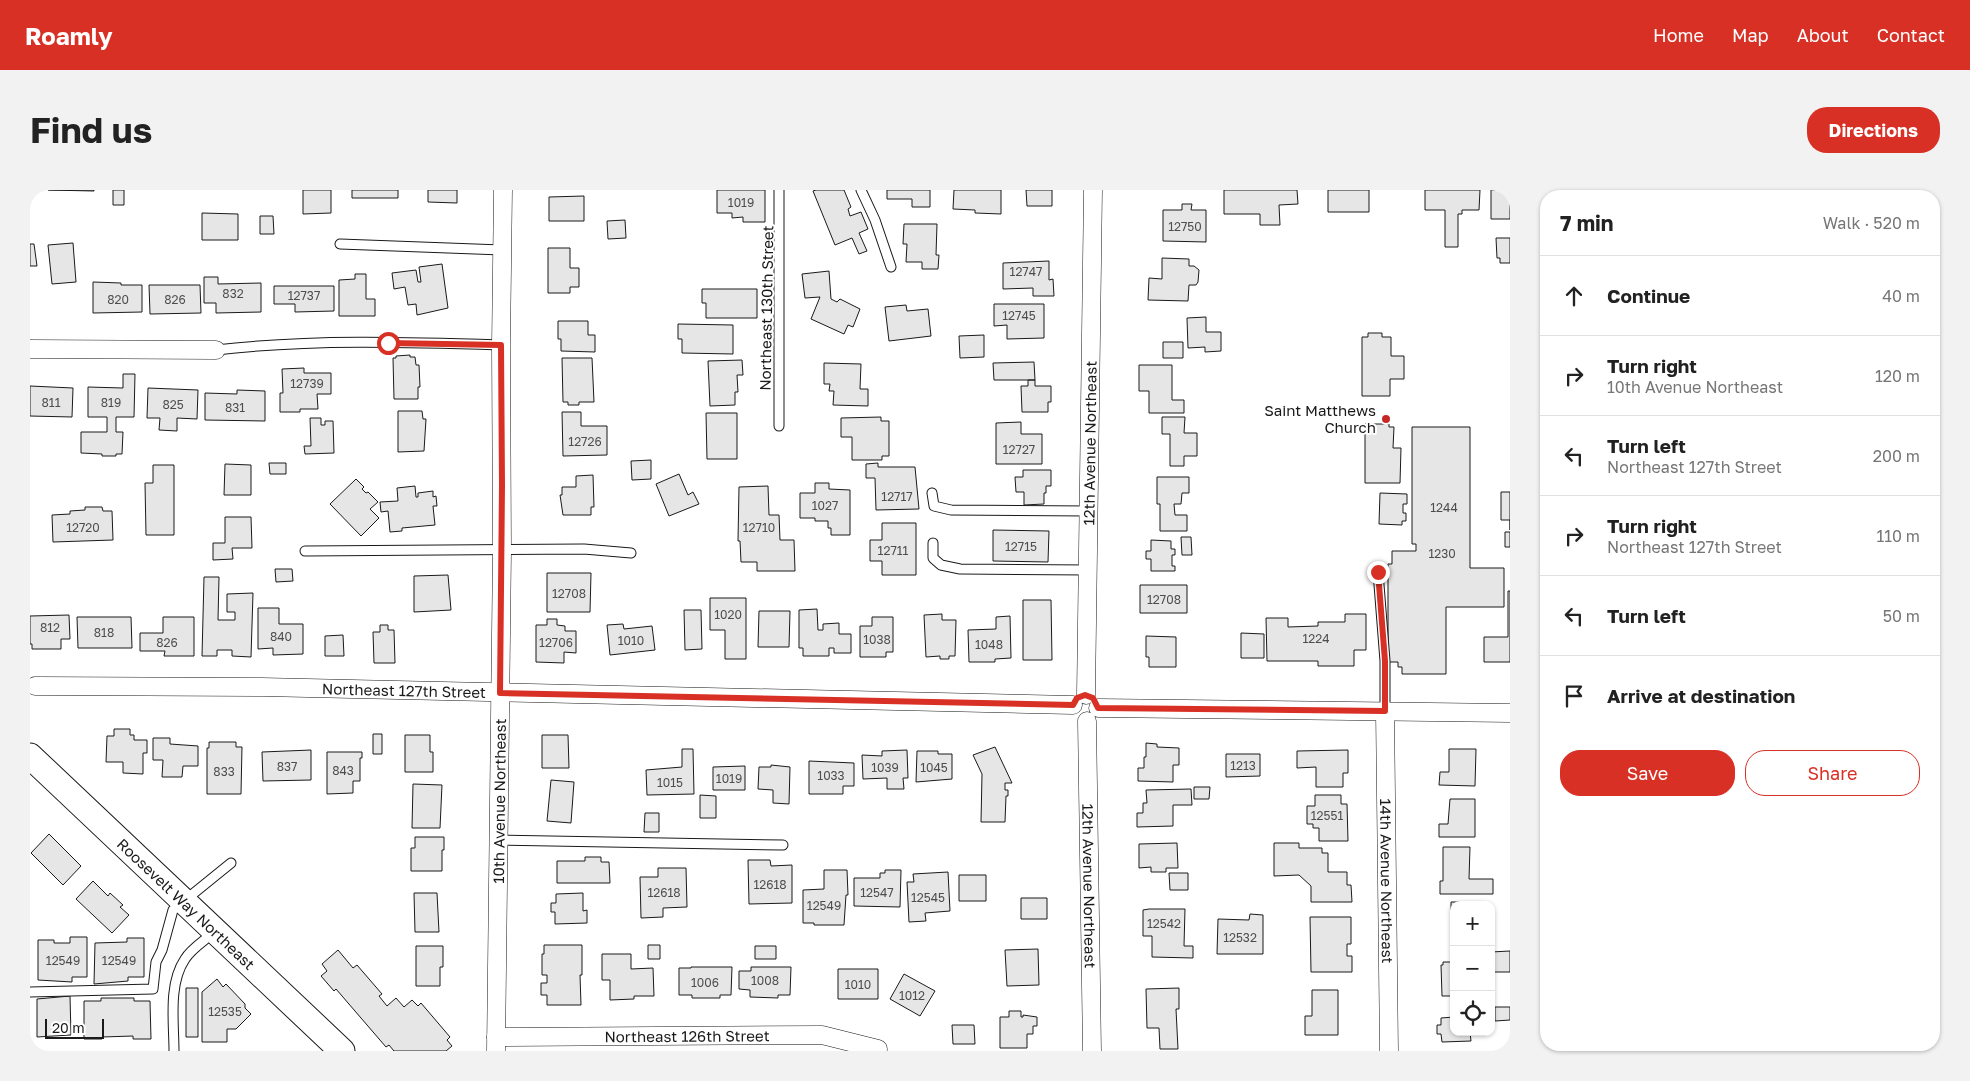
<!DOCTYPE html>
<html lang="en">
<head>
<meta charset="utf-8">
<style>
  body { margin:0; font-family:"Golos Text",sans-serif; background:#f2f2f2; color:#222 }
  .controls { position:absolute; right:15px; bottom:15px; display:grid; overflow:hidden; border-radius:10px; box-shadow:0 1px 4px #0004 }
  .controls button { width:45px; height:45px; display:grid; place-items:center; padding:0; border:0; border-bottom:1px solid #e0e0e0; background:#fff; color:#222; font:25px sans-serif }
  .scale { position:absolute; left:15px; bottom:12px; width:59px; box-sizing:border-box; padding-left:5px; border:2px solid #1a1a1a; border-top:0; font-size:14px; line-height:18px; white-space:nowrap; color:#1a1a1a; -webkit-text-stroke:4px #fff; paint-order:stroke }
  .stop { position:absolute; width:15px; height:15px; margin:-11px; border:4px solid #d93025; border-radius:50%; background:#fff }
  .stop.end { background:#d93025; border-color:#fff; box-shadow:0 1px 5px #0008 }
  .list { margin:0; padding:0; list-style:none }
  h2 { display:flex; justify-content:space-between; align-items:center; height:65px; margin:0; padding:0 20px; font-size:21px }
  h2 small { font-size:16px; font-weight:400; color:#767676 }
  .list li { display:grid; grid-template-columns:32px 1fr auto; gap:15px; align-items:center; box-sizing:border-box; height:80px; padding:0 20px; border-top:1px solid #e0e0e0 }
  .list b { display:block; font-size:19px; white-space:nowrap }
  .list p { margin:0; font-size:16px; white-space:nowrap; color:#767676 }
  .list em { font-size:16px; font-style:normal; color:#767676 }
  .actions { display:flex; gap:10px; padding:15px 20px }
  .actions a { flex:1; padding:11px 0; border:1px solid #d93025; border-radius:20px; text-align:center; font-size:18px; color:#d93025 }
  .actions .main { background:#d93025; color:#fff }
  .icon { flex:none; width:28px; height:28px; fill:none; stroke:currentColor; stroke-width:2; stroke-linecap:round; stroke-linejoin:round }
  .map { position:relative; flex:none; width:1480px; height:861px; overflow:hidden; border-radius:20px }
  header { display:flex; align-items:center; gap:30px; box-sizing:border-box; height:70px; padding:0 25px; background:#d93025; color:#fff }
  header strong { font-size:24px }
  nav { display:flex; gap:28px; margin-inline-start:auto; font-size:18px }
  .intro { display:flex; align-items:center; justify-content:space-between; box-sizing:border-box; height:120px; padding:0 30px }
  h1 { margin:0; font-size:35px }
  .button { padding:12px 22px; border-radius:20px; background:#d93025; color:#fff; font-size:18px; font-weight:700 }
  main { display:flex; gap:30px; padding:0 30px }
  aside { flex:1; background:#fff; border-radius:20px; box-shadow:0 1px 4px #0004 }
  .map>svg:first-child { display:block }
</style>
</head>
<body>
<header>
<strong>Roamly</strong>
<nav><a>Home</a><a>Map</a><a>About</a><a>Contact</a></nav>
</header>
<div class="intro"><h1>Find us</h1><a class="button">Directions</a></div>
<main>
<div class="map">
<svg width="1480" height="861" viewBox="0 0 1480 861">
  <rect width="100%" height="100%" fill="#fff"/>
  <path fill="#e6e6e6" stroke="#1a1a1a" d="M18 0H64V1Z
    M83 0H94V15H83Z
    M273 0H301V23L273 24Z
    M322 0H368V8H322Z
    M398 0H427V13L398 12Z
    M687 0H735V32H713V27L702 28V23H687Z
    M786 0H814L821 17 818 19 820 26 831 22 838 39 829 43 837 61 829 64 822 48 805 55 783 1Z
    M857 0H900V17H882V9H857Z
    M924 0H971V24L945 23V20L923 19Z
    M996 0H1022V16H997Z
    M1194 0H1267L1268 14 1249 15 1250 35H1230V24H1194Z
    M1298 0H1339V22H1298Z
    M1395 0H1450L1449 20H1432V24H1428V57H1415V20H1395Z
    M1461 0H1480V29H1461Z
    M554 6V31H519V7Z
    M1152 14H1162L1161 20H1176V52L1133 51V20H1152Z
    M172 23 208 24V50H172Z
    M230 26H243L244 44H230Z
    M595 30 596 48 578 49 577 31Z
    M874 34H907L906 65H909L908 79H892V72H876L877 54H873Z
    M1466 48H1480V73H1470V68H1467Z
    M43 53 46 92 22 94 18 55Z
    M0 54H4L7 76H0Z
    M518 58H540V78H549V97H540V103H518Z
    M1132 68 1159 69V76H1164L1169 80 1168 92 1166 95H1159L1158 111 1118 110 1119 88 1132 89Z
    M1019 71V90L1023 89 1024 106H1003V98L973 99V73Z
    M412 74 418 118 387 125 386 114 378 115 375 97 364 99 362 83 386 80 388 92H391L389 77Z
    M799 81 801 109 807 112 810 109 830 119 823 137 818 135 814 144 781 129 790 107 775 108 772 84Z
    M325 84H336V109H345V126H309V90L325 89Z
    M174 87H188V94L231 93V122L186 123V113H174Z
    M63 92 91 93V95H112V122L63 123Z
    M119 95H170L171 123 120 124Z
    M244 96H304V121L265 122V114H244Z
    M672 99H727V128H676V113H672Z
    M964 114H1014V148L977 149V135L964 136Z
    M876 115 877 121 898 119 901 146 859 151 855 117Z
    M1176 127V142H1191V161L1175 162V157L1158 158 1157 128Z
    M528 131H558V145H565V162L531 161V149H528Z
    M648 134 703 135V164L652 163V149H648Z
    M1338 143H1352V147H1361V166H1374V189H1360V206H1332V147H1338Z
    M954 145V167L930 168 929 146Z
    M1133 152H1153V168H1133Z
    M380 165V167H385L386 175H389L390 197H388V209H364L363 168H366V166Z
    M532 168H562L564 212H549V215H538V212H533Z
    M712 170 713 185H707L708 202H705V215L680 216 678 171Z
    M1004 172 1005 190H964L963 173Z
    M794 173 831 174 830 199H838V216L803 215 804 201H799L800 194H794Z
    M1109 175H1142V210H1154V223H1119V201H1109Z
    M274 178V183H301V204H287L288 219H270V222H250V203H253L252 179Z
    M93 184H105L104 227H86V242H93L92 264H86V266H72V264L51 263V242H77V227H58V197L93 198Z
    M998 190H1005V196H1021V212H1018V222H992L991 196H998Z
    M0 196 43 198 42 227 0 226Z
    M118 198 168 200 167 229 147 228V241L129 240 130 228H117Z
    M207 200 235 201V231L175 230V203L207 204Z
    M368 221H392L393 229H396L394 261 368 262Z
    M532 222H551V236H577V265L533 266Z
    M676 223H707V269H677Z
    M851 227V231H859V266H852V270H822V247H811V228Z
    M1132 227H1155L1154 243H1167V266H1154V276H1140V244H1132Z
    M280 228H291V235H295V231H303L304 263 275 264 274 256H281Z
    M991 232V244H1012V274H966V233Z
    M1335 234H1359V237H1364L1363 258H1371L1370 293H1335Z
    M1382 237H1440V378H1474V417H1416V484H1372V477H1368V472H1358V374H1362V361H1386V354H1382Z
    M621 270V289L602 290 601 271Z
    M239 273H256V284H240Z
    M848 273V277H885L889 319 846 320 845 288H836V274Z
    M195 274 221 275V305H194Z
    M123 275H144V345H116L115 293H123Z
    M993 280H1021V296H1016V303H1014V314L994 315V302H986L985 287H993Z
    M649 284 658 305 663 302 669 314 639 326 626 294Z
    M563 285 564 317H561V325H533L530 305H532V297H546V286Z
    M1127 287H1159V303H1152L1151 314H1144L1145 325H1157V341H1130V314H1127Z
    M326 289 334 297 332 299 336 303 338 302 348 312 340 319 349 328 331 346 300 314Z
    M785 293H799V299L820 300V345H801V338H798V331H785V328H770V303H785Z
    M385 296 386 307H388V303L403 301V307L406 306 407 316H403L405 335 372 338V341L360 342 358 321 351 322 350 312 368 311 367 298Z
    M738 296 739 325H749L750 350H764L765 381H727V372H711L710 351H708L709 297Z
    M1471 302H1480V340V330H1471Z
    M1350 303 1377 304V314H1373V323H1376V331H1372V335L1349 334Z
    M55 317H72L73 321H82L83 350 23 352 22 325 40 324V321L55 320Z
    M195 327H221L222 358H202L203 369 183 370V353H195Z
    M852 333H886V385H852V371H840V350H852Z
    M963 340 1019 341 1018 372 963 371Z
    M1475 342H1480V357H1475Z
    M1151 347H1161L1162 365H1152Z
    M1121 350 1141 351V359H1145V365H1142V376H1145V381H1121V369H1116V361H1121Z
    M245 379H262L263 391 246 392Z
    M517 383H561L560 422H517Z
    M418 385 421 420 384 422V386Z
    M174 387H189L188 430H205V422H197V404L223 403 221 467 202 466V460H187V466H172Z
    M1110 395H1157V423H1110Z
    M1478 401H1480V472H1454V447H1478Z
    M680 408H716V469H695V440H680Z
    M993 410H1021L1022 470H993Z
    M228 418H249V434H273V464L243 465V458L228 459Z
    M787 419 788 440H793V434L809 433V444H821V463H804V458H799V466H773V458H769V420Z
    M654 420H671L672 459 655 460Z
    M729 421H760L759 457H728Z
    M912 424V430H926L925 466H919V469H910V466L896 467 894 425Z
    M1315 424H1336V460H1324V476H1288V471H1237L1236 428H1258V437L1288 436V432H1315Z
    M39 425 40 449H31V459H2V454H0V426Z
    M980 426 981 468 965 469V472H939L938 440 966 439V427Z
    M47 427H101L102 458H48Z
    M133 427H164V466H134L135 461H110V443H133Z
    M842 427H863V462H856V467H830V436H842Z
    M517 429H527V435L535 436V441H546V463L534 462V473L506 472V435H517Z
    M593 434 594 439 622 436 625 460 580 465 577 435Z
    M350 435H358V440H364L365 473H344L343 442H350Z
    M1211 443 1234 444V468H1211Z
    M313 445 314 466H295V446Z
    M1116 446 1146 447V477H1119V467H1116Z
    M84 539H100V545H104V550H117V563H113V584L93 583V572H76L77 546H84Z
    M343 544H352V564H343Z
    M375 545H400V562H403V582H375Z
    M512 545H538L539 578H512Z
    M123 548H140V554L168 556V576H153L152 587H132L133 570H123Z
    M179 552H206V557H212L211 604H177V558H179Z
    M1116 553 1127 554V557L1149 558V575H1143V592L1108 591V578H1114V567H1116Z
    M965 557 982 593H975V600H978V606H976L975 632H951L952 584 943 565Z
    M652 559H663L664 604 617 605 616 580 652 577Z
    M1419 559H1446L1445 596 1409 595 1410 582H1419Z
    M281 560V590L233 591 232 562Z
    M877 560 878 588H873L874 599H857V588L833 589 832 565 852 566V561Z
    M1318 560V583H1313V597H1286V577L1267 578V561Z
    M887 561H908V564H922V589L886 592Z
    M297 562H332V568H330V591H323V603L297 604Z
    M1196 564H1230V586L1196 587Z
    M779 571 824 573V596H813V604H779Z
    M741 575 760 577 759 614 743 613V600L728 599 729 577H741Z
    M715 576V600H683V577Z
    M521 590 544 592 541 633 517 631Z
    M383 594 412 595 410 638H382Z
    M1164 597H1180L1179 609H1164Z
    M1161 599 1162 615H1143V636L1107 637V623H1113V613H1117L1116 600Z
    M670 605 686 606V628H670Z
    M1285 605H1311V614H1317L1318 651H1289V638H1283V634H1277V616H1285Z
    M1420 609H1445V647H1409V634H1418Z
    M615 623H629V642H614Z
    M19 644 51 676 33 695 1 663Z
    M385 647H414V660H412V681H381V658H385Z
    M1147 653 1148 678H1136V682H1121V677L1109 678V654Z
    M1244 653H1269V658H1292V663H1298V682H1317V695H1321L1322 712H1281V696L1269 685 1244 686Z
    M1413 657H1440L1439 689H1463V704H1410V691H1413Z
    M555 667H571V672H579L580 693H527V671H555Z
    M718 670H740L741 676 762 675V713L719 714Z
    M628 678H656L657 717 633 718V727L611 728 610 687H628Z
    M794 680H817L818 705H816L814 735H784V733H773V700L794 699Z
    M855 680H871L870 717 824 716V688H850V683H855Z
    M918 682 920 721 895 723 896 731 879 732 877 692H884L883 684Z
    M1139 683H1158V700H1140Z
    M929 685H956V711H929Z
    M63 691 78 706 80 703 93 715 90 717 99 725 82 743 46 709Z
    M384 703H407L409 742H385Z
    M553 703V721L557 720V733L525 734V722H521V713H526V704Z
    M991 708H1017V729H991Z
    M1421 712H1445V715H1424V757H1421Z
    M1119 719H1155L1154 756H1163V768L1122 767V746H1113V720Z
    M1220 724 1233 725V764H1187L1188 729 1219 730Z
    M1280 727H1321V754H1317V766H1322V782H1281Z
    M40 747H57V787H42V792L8 790V750H24V753H40Z
    M97 748H114V787H98V791L64 794 65 753 97 752Z
    M514 755H552V785H550L551 815H517V805H511V793H517V785H512V764H514Z
    M618 755H630V769H618Z
    M386 756H413V777H410V796H386Z
    M725 756H746V769H725Z
    M1008 759 1009 795 977 796 975 760Z
    M308 760 323 778 327 775 352 804 349 806 357 816 366 808 374 817 382 810 388 816 391 813 420 847 417 850 422 856 416 861H364L359 855 356 857 306 799 304 801 291 786 297 781 292 774Z
    M1480 761V782H1461V762Z
    M572 764H601V779L623 778 624 806H604V809L580 810V790H572Z
    M1413 772H1422V774H1424V806H1412L1411 775H1413Z
    M661 777H702L701 805H690V808H662V805H649V778H661Z
    M721 777H761L760 805H748V808L720 807V800L709 799V781H721Z
    M808 779H848V809H808Z
    M874 784 905 801 890 826 860 809Z
    M187 789 193 797 196 794 215 814V818L221 824 206 839H197V852H172V802Z
    M156 798H168V847H156Z
    M1149 798V819H1146L1148 859H1130L1129 838H1117L1116 799Z
    M1282 800H1308V845H1275V826H1282Z
    M40 806 41 845 7 847V809Z
    M71 808H104V811H120L121 849H103V846L72 847V849H54V811H71Z
    M1465 817H1480V830L1465 831Z
    M979 821H991V827H993V825L1007 827V836H1003V844H997V858H970V827H979Z
    M1424 827V842H1440L1441 851 1412 852 1411 844H1407V835H1411V828Z
    M922 835H944L945 854H923Z"/>
  <g fill="none" stroke-linecap="round" stroke-linejoin="round">
    <defs>
      <path id="service" d="M831 0 845 30 861 77
        M310 54 472 60
        M186 160C280 149 376 152 471 155
        M749 236V0
        M902 303 904 316 921 320 1059 321
        M903 353V368L911 375 930 379 1058 380
        M275 361 554 359 601 363
        M1348 382 1355 471V521
        M468 650 753 655
        M0 802 123 799 126 772 132 760 143 720 201 673
        M144 861C144 833 138 794 155 769 161 759 174 751 183 743"/>
      <g id="minor">
        <path d="M0 159 186 160"/>
        <path id="s1" d="M5 496 232 497 1043 515"/>
        <path id="s2" d="M1056 505 1063 0"/>
        <path d="M1068 518 1480 523"/>
        <path id="s3" d="M1355 521 1359 861"/>
        <path id="s4" d="M1057 531 1062 861"/>
        <path id="s5" d="M466 847 792 845 848 859"/>
        <path id="s6" d="M466 861 472 361 471 155 473 0"/>
      </g>
      <g id="secondary">
        <path id="s7" d="M0 566 312 861"/>
      </g>
    </defs>
    <use href="#service" stroke="#1a1a1a" stroke-width="11"/>
    <use href="#minor" stroke="#1a1a1a" stroke-width="19"/>
    <use href="#secondary" stroke="#1a1a1a" stroke-width="27"/>
    <use href="#service" stroke="#fff" stroke-width="9"/>
    <use href="#minor" stroke="#fff" stroke-width="18"/>
    <use href="#secondary" stroke="#fff" stroke-width="25"/>
  </g>
  <g fill="none" stroke-linecap="round" stroke-linejoin="round">
    <path stroke="#d93025" stroke-width="6" d="M358 153 471 155 472 295 470 503 1043 515 1047 508 1055 505 1063 508 1068 518 1355 521V471L1348 382"/>
  </g>
  <circle fill="#c62828" stroke="#fff" stroke-width="2" cx="1356" cy="229" r="5"/>
  <g text-anchor="middle" dominant-baseline="central" stroke-width="4" stroke-linejoin="round" paint-order="stroke">
    <g font-size="12" fill="#4d4d4d">
      <text x="711" y="12">1019</text>
      <text x="1155" y="36">12750</text>
      <text x="996" y="81">12747</text>
      <text x="203" y="103">832</text>
      <text x="274" y="105">12737</text>
      <text x="88" y="109">820</text>
      <text x="145" y="109">826</text>
      <text x="989" y="125">12745</text>
      <text x="277" y="193">12739</text>
      <text x="21" y="212">811</text>
      <text x="81" y="212">819</text>
      <text x="143" y="214">825</text>
      <text x="205" y="217">831</text>
      <text x="555" y="251">12726</text>
      <text x="989" y="259">12727</text>
      <text x="867" y="306">12717</text>
      <text x="795" y="315">1027</text>
      <text x="1414" y="317">1244</text>
      <text x="53" y="337">12720</text>
      <text x="729" y="337">12710</text>
      <text x="991" y="356">12715</text>
      <text x="863" y="360">12711</text>
      <text x="1412" y="363">1230</text>
      <text x="539" y="403">12708</text>
      <text x="1134" y="409">12708</text>
      <text x="698" y="424">1020</text>
      <text x="20" y="437">812</text>
      <text x="74" y="442">818</text>
      <text x="251" y="446">840</text>
      <text x="1286" y="448">1224</text>
      <text x="847" y="449">1038</text>
      <text x="601" y="450">1010</text>
      <text x="137" y="452">826</text>
      <text x="526" y="452">12706</text>
      <text x="959" y="454">1048</text>
      <text x="1213" y="575">1213</text>
      <text x="257" y="576">837</text>
      <text x="855" y="577">1039</text>
      <text x="904" y="577">1045</text>
      <text x="313" y="580">843</text>
      <text x="194" y="581">833</text>
      <text x="801" y="585">1033</text>
      <text x="699" y="588">1019</text>
      <text x="640" y="592">1015</text>
      <text x="1297" y="625">12551</text>
      <text x="740" y="694">12618</text>
      <text x="634" y="702">12618</text>
      <text x="847" y="702">12547</text>
      <text x="898" y="707">12545</text>
      <text x="794" y="715">12549</text>
      <text x="1134" y="733">12542</text>
      <text x="1210" y="747">12532</text>
      <text x="33" y="770">12549</text>
      <text x="89" y="770">12549</text>
      <text x="735" y="790">1008</text>
      <text x="675" y="792">1006</text>
      <text x="828" y="794">1010</text>
      <text x="882" y="805">1012</text>
      <text x="195" y="821">12535</text>
    </g>
    <g font-size="15" fill="#1a1a1a" stroke="#fff">
      <text transform="translate(736 118) rotate(-89)">Northeast 130th Street</text>
      <text stroke="none"><textPath href="#s2" startOffset="252">12th Avenue Northeast</textPath></text>
      <text stroke="none"><textPath href="#s1" startOffset="369">Northeast 127th Street</textPath></text>
      <text stroke="none"><textPath href="#s6" startOffset="250">10th Avenue Northeast</textPath></text>
      <text stroke="none"><textPath href="#s3" startOffset="170">14th Avenue Northeast</textPath></text>
      <text stroke="none"><textPath href="#s4" startOffset="165">12th Avenue Northeast</textPath></text>
      <text stroke="none"><textPath href="#s7" startOffset="215">Roosevelt Way Northeast</textPath></text>
      <text stroke="none"><textPath href="#s5" startOffset="191">Northeast 126th Street</textPath></text>
    </g>
    <g font-size="15" fill="#1a1a1a" stroke="#fff" text-anchor="end">
      <text x="1346" y="220">Saint Matthews<tspan x="1346" dy="17">Church</tspan></text>
    </g>
  </g>
</svg>
<div class="controls">
<button>+</button>
<button>−</button>
<button><svg class="icon" aria-label="locate" viewBox="0 0 24 24"><circle cx="12" cy="12" r="6"/><path d="M12 2v4M12 18v4M2 12h4M18 12h4"/></svg></button>
</div>
<div class="scale">20 m</div>
<div class="stop" style="left:358px;top:153px"></div>
<div class="stop end" style="left:1348px;top:382px"></div>
</div>
<aside>
<h2>7 min<small>Walk · 520 m</small></h2>
<ul class="list">
<li><svg class="icon" aria-label="ahead" viewBox="0 0 24 24"><path d="M12 20V5M6 11l6-6 6 6"/></svg><div><b>Continue</b></div><em>40 m</em></li>
<li><svg class="icon" aria-label="right" viewBox="0 0 24 24"><path d="M7 20v-9h11M14 6l5 5-5 5"/></svg><div><b>Turn right</b><p>10th Avenue Northeast</p></div><em>120 m</em></li>
<li><svg class="icon" aria-label="left" viewBox="0 0 24 24"><path d="M17 20v-9H6M10 6l-5 5 5 5"/></svg><div><b>Turn left</b><p>Northeast 127th Street</p></div><em>200 m</em></li>
<li><svg class="icon" aria-label="right" viewBox="0 0 24 24"><path d="M7 20v-9h11M14 6l5 5-5 5"/></svg><div><b>Turn right</b><p>Northeast 127th Street</p></div><em>110 m</em></li>
<li><svg class="icon" aria-label="left" viewBox="0 0 24 24"><path d="M17 20v-9H6M10 6l-5 5 5 5"/></svg><div><b>Turn left</b></div><em>50 m</em></li>
<li><svg class="icon" aria-label="arrive" viewBox="0 0 24 24"><path d="M6 21V4h12l-3 4 3 4H6"/></svg><div><b>Arrive at destination</b></div></li>
</ul>
<div class="actions"><a class="main">Save</a><a>Share</a></div>
</aside>
</main>
</body>
</html>
